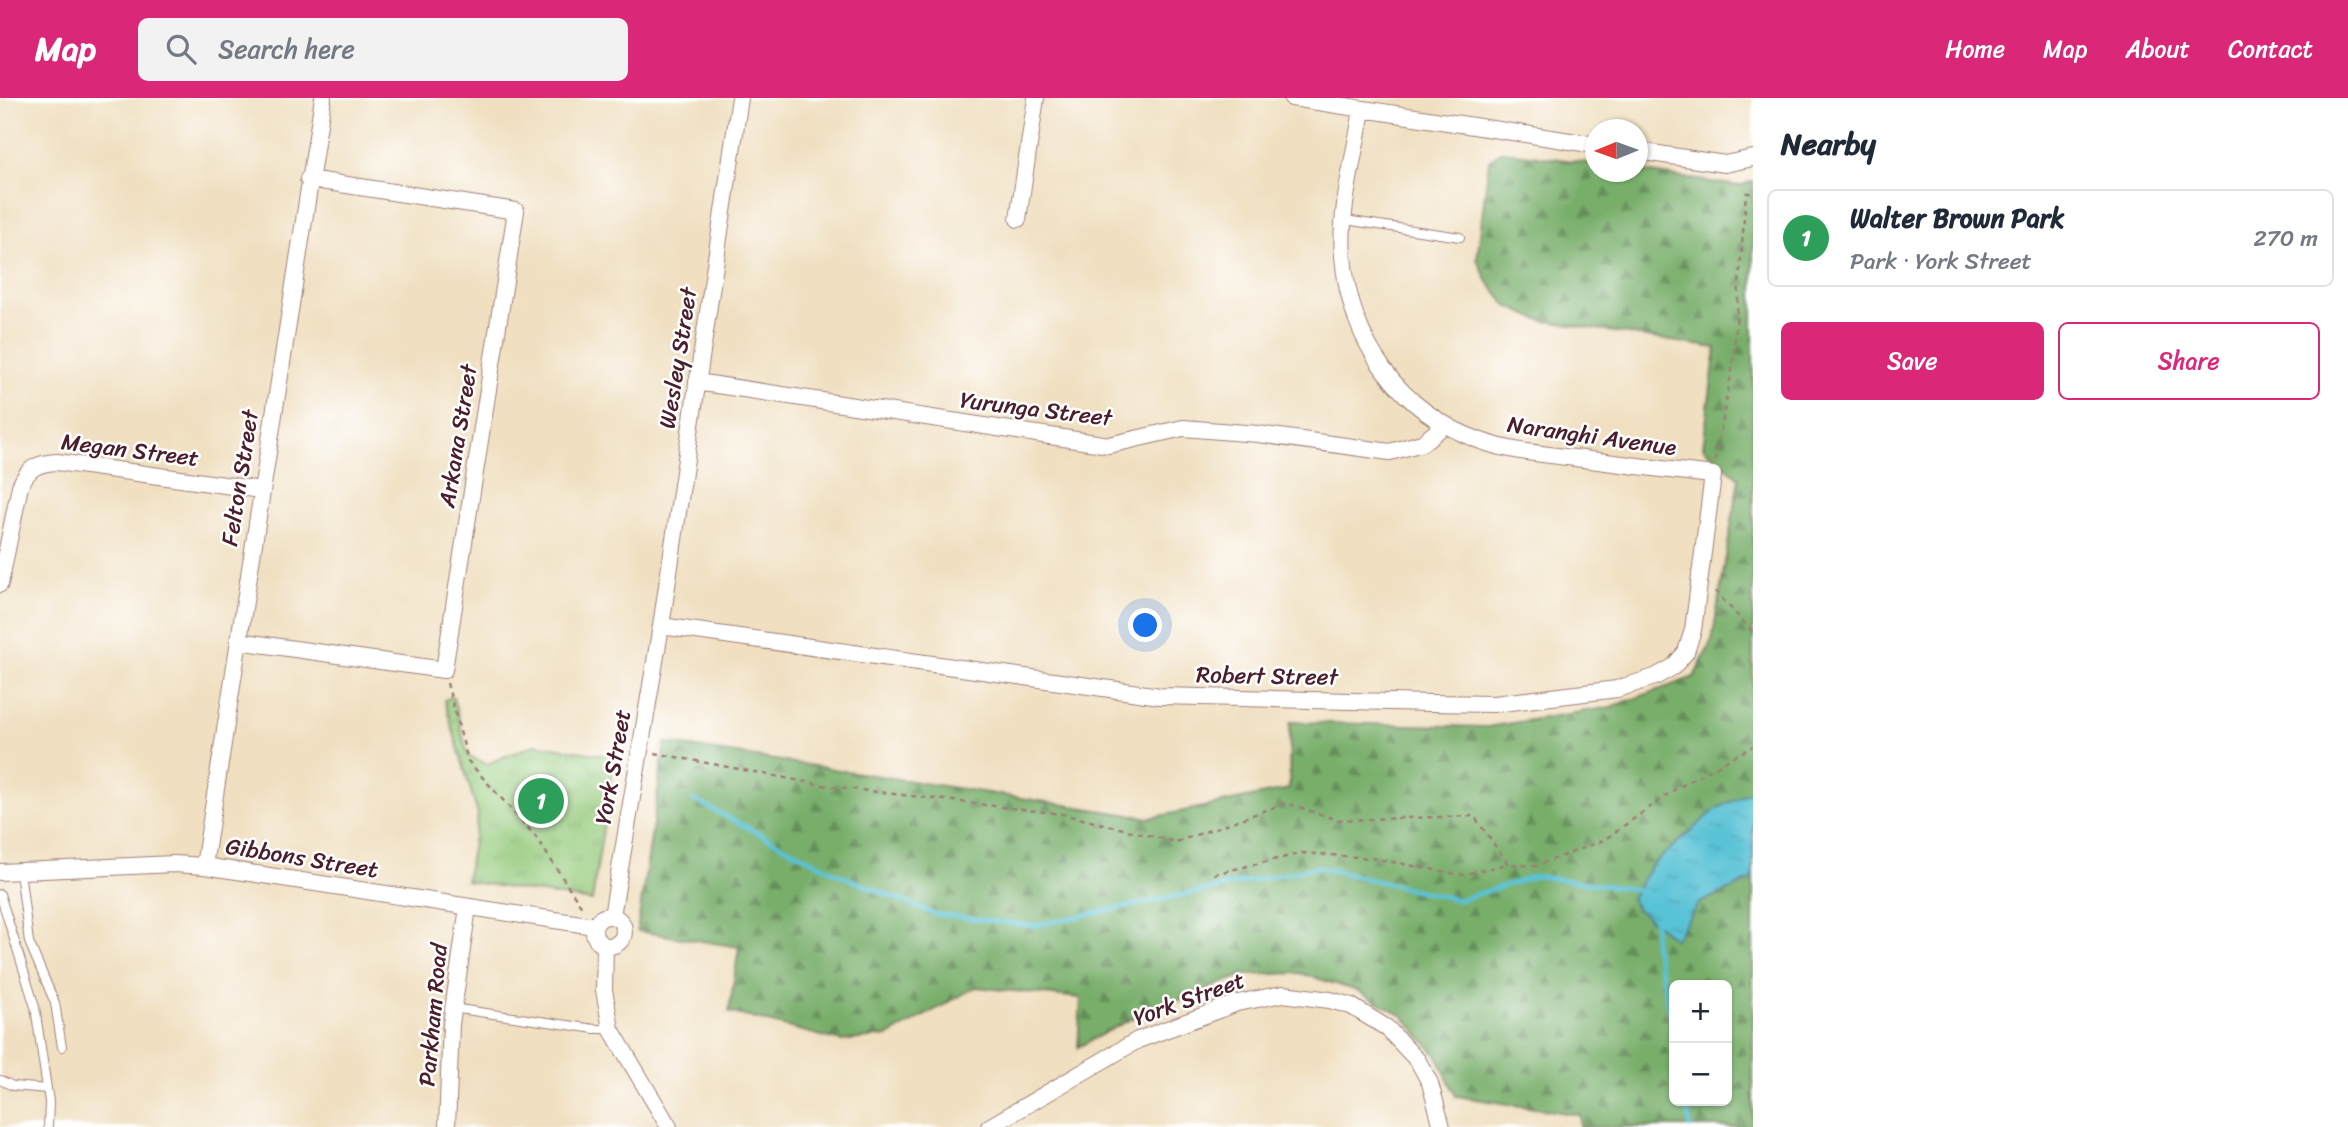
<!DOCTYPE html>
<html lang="en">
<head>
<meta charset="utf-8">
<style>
  body { margin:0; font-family:Sriracha,sans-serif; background:#f2f2f3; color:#1f2937 }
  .controls { position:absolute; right:21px; bottom:21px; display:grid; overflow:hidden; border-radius:10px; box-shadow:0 2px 5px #0004 }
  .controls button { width:63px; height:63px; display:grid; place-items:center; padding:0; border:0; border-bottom:2px solid #e0e1e3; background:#fff; color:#1f2937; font:35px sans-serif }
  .compass { position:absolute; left:1585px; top:21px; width:63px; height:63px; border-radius:50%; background:#fff; box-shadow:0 2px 5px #0004; rotate:269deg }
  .you { position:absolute; left:1146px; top:528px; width:24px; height:24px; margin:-18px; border:5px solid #fff; border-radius:50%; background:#1a73e8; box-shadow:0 0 0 10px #1a73e833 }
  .badge { display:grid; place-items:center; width:46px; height:46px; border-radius:50%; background:#db2777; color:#fff; font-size:23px; font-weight:700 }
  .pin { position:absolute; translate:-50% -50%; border:4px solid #fff; box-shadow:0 2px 7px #0006 }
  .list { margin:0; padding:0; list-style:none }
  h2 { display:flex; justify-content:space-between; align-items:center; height:91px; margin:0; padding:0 28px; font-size:30px }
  h2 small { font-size:23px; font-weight:400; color:#747a83 }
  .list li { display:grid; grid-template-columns:46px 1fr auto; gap:21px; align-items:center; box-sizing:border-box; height:98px; margin:0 14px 14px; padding:0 14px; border:2px solid #e0e1e3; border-radius:10px }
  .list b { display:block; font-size:26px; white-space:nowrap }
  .list p { margin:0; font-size:23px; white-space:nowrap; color:#747a83 }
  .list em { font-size:23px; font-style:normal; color:#747a83 }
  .actions { display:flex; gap:14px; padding:21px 28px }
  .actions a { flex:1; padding:16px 0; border:2px solid #db2777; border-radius:10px; text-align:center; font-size:24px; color:#db2777 }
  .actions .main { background:#db2777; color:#fff }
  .icon { flex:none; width:38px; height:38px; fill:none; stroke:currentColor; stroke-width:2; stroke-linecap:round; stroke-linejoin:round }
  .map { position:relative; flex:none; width:1753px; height:1029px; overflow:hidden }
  header { display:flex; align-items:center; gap:42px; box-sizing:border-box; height:98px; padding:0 35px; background:#db2777; color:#fff }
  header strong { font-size:33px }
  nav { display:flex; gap:38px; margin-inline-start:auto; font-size:24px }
  .search { width:490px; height:63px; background:#f2f2f3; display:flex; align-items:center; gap:18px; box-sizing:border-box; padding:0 24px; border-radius:10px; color:#747a83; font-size:26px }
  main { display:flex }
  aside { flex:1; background:#fff }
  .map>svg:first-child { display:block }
</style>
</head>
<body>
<header>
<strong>Map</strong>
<div class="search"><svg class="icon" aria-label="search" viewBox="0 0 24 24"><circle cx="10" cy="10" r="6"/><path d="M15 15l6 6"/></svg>Search here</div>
<nav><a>Home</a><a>Map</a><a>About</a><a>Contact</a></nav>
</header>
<main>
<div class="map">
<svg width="1753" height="1029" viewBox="0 0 1753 1029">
  <defs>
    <pattern id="forest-firs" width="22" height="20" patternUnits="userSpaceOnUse" patternTransform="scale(1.75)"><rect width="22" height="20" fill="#78ae6b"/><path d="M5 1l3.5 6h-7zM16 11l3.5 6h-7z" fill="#648d58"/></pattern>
    <pattern id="park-tufts" width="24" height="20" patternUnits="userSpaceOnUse" patternTransform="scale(1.75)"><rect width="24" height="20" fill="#95ca7b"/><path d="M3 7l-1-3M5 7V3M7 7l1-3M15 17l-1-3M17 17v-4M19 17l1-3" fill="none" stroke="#82ad6a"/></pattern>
    <pattern id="water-ripples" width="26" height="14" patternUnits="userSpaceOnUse" patternTransform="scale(1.75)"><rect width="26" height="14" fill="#59c2d6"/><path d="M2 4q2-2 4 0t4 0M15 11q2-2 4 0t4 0" fill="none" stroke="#4fa6b8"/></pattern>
  </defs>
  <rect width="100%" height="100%" fill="#fff"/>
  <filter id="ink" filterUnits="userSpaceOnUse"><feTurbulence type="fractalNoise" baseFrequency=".0143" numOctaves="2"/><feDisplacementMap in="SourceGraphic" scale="14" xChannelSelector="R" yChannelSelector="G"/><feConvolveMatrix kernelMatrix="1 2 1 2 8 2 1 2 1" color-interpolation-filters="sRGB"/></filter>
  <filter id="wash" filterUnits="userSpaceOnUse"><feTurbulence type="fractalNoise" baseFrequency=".00686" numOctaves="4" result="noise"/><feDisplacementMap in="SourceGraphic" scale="28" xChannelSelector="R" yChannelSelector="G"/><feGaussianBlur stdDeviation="1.57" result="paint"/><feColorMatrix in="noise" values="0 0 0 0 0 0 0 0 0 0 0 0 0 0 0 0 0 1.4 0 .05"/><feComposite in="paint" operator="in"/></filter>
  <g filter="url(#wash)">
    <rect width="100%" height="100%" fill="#f0dfc0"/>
    <path fill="url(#forest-firs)" stroke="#61664b" stroke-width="2" fill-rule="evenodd" d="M1502 53 1595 66 1596 74 1638 73 1739 88 1753 83V1029H1580V1017L1456 998 1437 958 1403 918 1358 893 1300 875 1243 877 1129 922 1078 949 1081 900 976 889 888 938 841 943 729 914 739 849 637 833 665 645 1150 720 1289 691 1290 624 1487 629 1611 609 1694 579 1712 543 1739 380 1703 349 1716 250 1539 222 1507 208 1488 184 1477 161 1489 62ZM1674 887H1727V1003H1674Z"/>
    <path fill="url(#park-tufts)" stroke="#707453" stroke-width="2" d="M453 599 468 658 487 666 536 646 614 659 592 803 466 783 478 717 444 602Z"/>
    <path fill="url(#water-ripples)" stroke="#527080" stroke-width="2" d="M1753 692V781L1699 805 1675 841 1637 811 1631 800 1652 767 1716 711Z"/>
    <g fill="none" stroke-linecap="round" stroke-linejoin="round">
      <path stroke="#59c2d6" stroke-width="4.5" d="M694 702 840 777 934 816 1033 828 1317 769 1459 802 1535 778 1640 792
        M1655 821 1654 845 1674 930
        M1687 1003 1690 1029"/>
    </g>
  </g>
  <g filter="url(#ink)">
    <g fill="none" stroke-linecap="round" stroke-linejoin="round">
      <defs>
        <path id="service" d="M1345 122 1460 139
          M20 773 29 844 55 905 62 949
          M0 796 35 909 49 1004 48 1029
          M452 910 595 931H611
          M0 982 13 988 47 991"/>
        <path id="minor" d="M1292 0 1596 47
          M1638 53 1725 66 1753 60
          M1018 121 1036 0
          M697 284 1109 347 1183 330 1258 336 1390 354 1422 345 1445 327
          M0 486 20 388C28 370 37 365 57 364L261 392
          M661 528 1160 598 1430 605 1494 606 1617 591 1655 579 1673 569 1686 554 1693 532 1713 377C1667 372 1621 366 1575 360 1544 356 1511 354 1481 343 1399 314 1350 244 1343 158 1339 111 1355 58 1362 11
          M238 543 444 572 516 113 308 81
          M204 768 323 0
          M0 774 174 766 204 768 594 828
          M594 833a15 15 0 1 1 30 0a15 15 0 1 1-30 0Z
          M612 818 661 528 740 0
          M605 848 604 892 611 931 669 1029
          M447 1029 451 926 468 809
          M989 1029 1138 942 1237 905 1283 896 1330 902 1351 908 1387 930 1418 963 1430 985 1442 1029"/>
      </defs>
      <use href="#service" stroke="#9d7f76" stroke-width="10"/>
      <use href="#minor" stroke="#9d7f76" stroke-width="18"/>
      <path stroke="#9d7f76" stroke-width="2.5" stroke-dasharray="5 5" stroke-linecap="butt" d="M1715 363 1733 266 1746 95H1753
        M1715 493 1753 534
        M447 585 468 663 535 738 582 809
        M655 655 827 688 1062 716 1176 744 1286 705 1338 722 1474 718 1508 766 1536 768 1604 742 1674 692 1753 648
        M1214 776 1303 755 1371 760 1462 777 1508 766"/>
      <use href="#service" stroke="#fff" stroke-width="8"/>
      <use href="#minor" stroke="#fff" stroke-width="16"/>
    </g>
  </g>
  <g text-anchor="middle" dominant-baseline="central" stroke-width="5" stroke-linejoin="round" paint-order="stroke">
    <g font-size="23" fill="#4a1f2b" stroke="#fff">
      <text transform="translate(678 260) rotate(-81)">Wesley Street</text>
      <text transform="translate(1036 311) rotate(7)">Yurunga Street</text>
      <text transform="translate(458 338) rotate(-81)">Arkana Street</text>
      <text transform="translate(1592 338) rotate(8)">Naranghi Avenue</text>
      <text transform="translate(130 352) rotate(7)">Megan Street</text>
      <text transform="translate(240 380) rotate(-81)">Felton Street</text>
      <text transform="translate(1267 578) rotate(1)">Robert Street</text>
      <text transform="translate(613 669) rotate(-80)">York Street</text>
      <text transform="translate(302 760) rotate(9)">Gibbons Street</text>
      <text transform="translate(1189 901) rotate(-20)">York Street</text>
      <text transform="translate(433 917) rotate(-85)">Parkham Road</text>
    </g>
  </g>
</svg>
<div class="controls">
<button>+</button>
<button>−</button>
</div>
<svg class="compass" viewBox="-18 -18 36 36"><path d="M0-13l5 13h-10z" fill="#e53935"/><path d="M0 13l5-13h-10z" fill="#747a83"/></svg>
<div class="you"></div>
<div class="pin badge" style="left:541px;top:703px;background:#2e9e5b">1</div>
</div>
<aside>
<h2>Nearby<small></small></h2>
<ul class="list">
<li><span class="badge" style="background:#2e9e5b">1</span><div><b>Walter Brown Park</b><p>Park · York Street</p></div><em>270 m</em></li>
</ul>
<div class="actions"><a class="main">Save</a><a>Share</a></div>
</aside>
</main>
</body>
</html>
